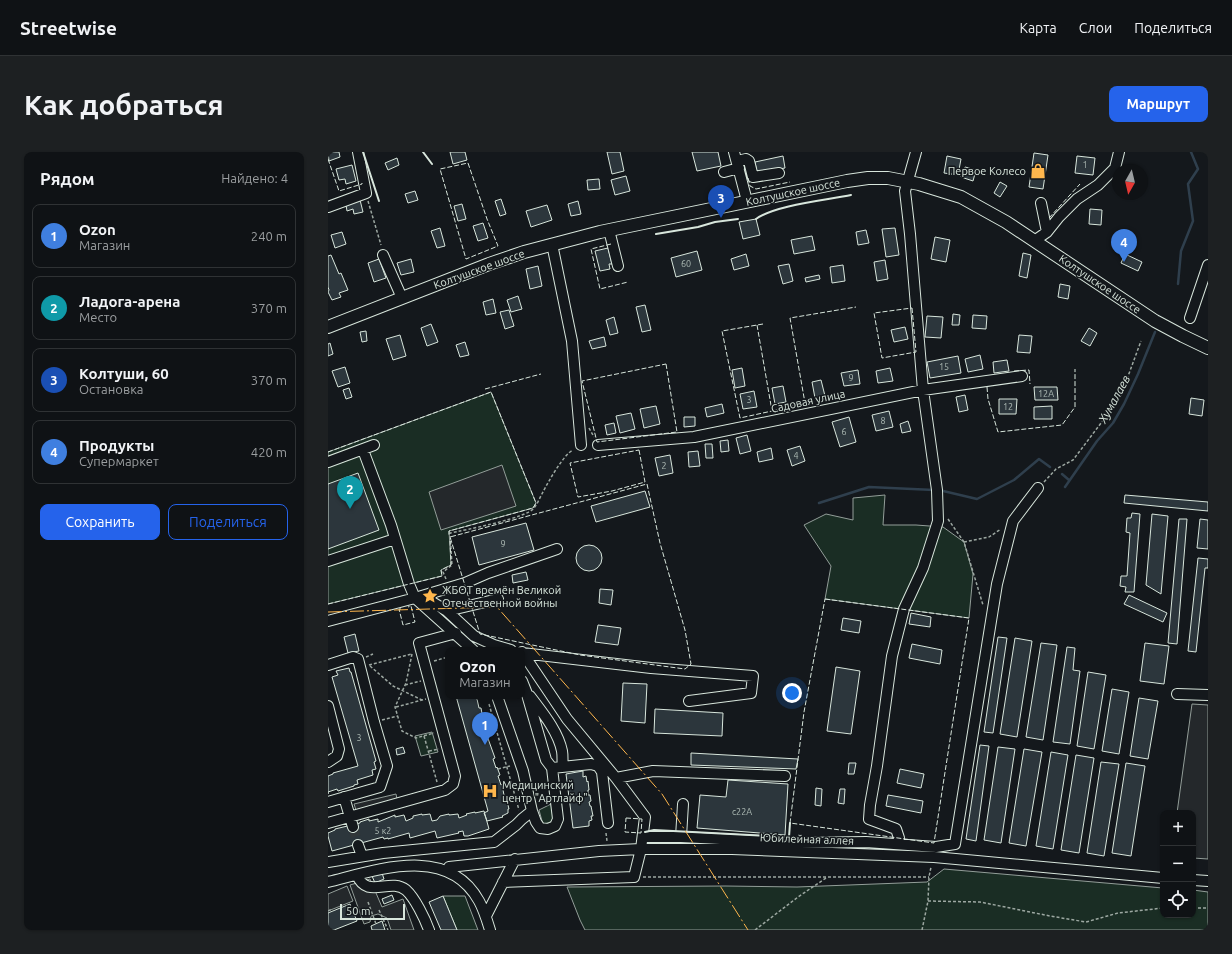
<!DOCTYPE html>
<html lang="ru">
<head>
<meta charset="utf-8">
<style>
  body { margin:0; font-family:Ubuntu,sans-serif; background:#1d2022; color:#f1f3f6 }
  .controls { position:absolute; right:12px; bottom:12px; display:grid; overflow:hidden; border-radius:8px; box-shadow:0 1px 3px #0004 }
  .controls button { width:36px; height:36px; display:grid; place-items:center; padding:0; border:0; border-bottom:1px solid #2f3234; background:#0f1215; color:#f1f3f6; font:20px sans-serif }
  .compass { position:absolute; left:784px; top:12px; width:36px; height:36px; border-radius:50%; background:#0f1215; box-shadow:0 1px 3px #0004; rotate:188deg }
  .scale { position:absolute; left:12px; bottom:10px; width:65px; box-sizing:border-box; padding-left:4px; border:2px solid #d8e6dc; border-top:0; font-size:11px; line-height:14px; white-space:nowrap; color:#d8e6dc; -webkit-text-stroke:3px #14181c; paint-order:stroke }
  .you { position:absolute; left:464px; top:541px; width:14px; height:14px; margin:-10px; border:3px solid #fff; border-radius:50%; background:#1a73e8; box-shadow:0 0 0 6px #1a73e833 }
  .badge { display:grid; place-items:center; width:26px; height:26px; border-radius:50%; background:#2563eb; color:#fff; font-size:13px; font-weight:700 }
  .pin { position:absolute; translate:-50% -33px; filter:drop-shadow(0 1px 2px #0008) }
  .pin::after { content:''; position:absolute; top:21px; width:14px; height:12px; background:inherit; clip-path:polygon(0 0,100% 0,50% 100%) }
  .popup { position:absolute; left:117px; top:495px; width:80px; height:52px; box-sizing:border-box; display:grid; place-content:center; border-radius:8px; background:#0f1215; filter:drop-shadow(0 1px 3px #0005); font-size:13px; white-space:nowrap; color:#9b9ea0 }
  .popup b { font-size:15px; color:#f1f3f6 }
  .popup::after { content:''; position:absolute; left:50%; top:100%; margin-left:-8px; border:8px solid transparent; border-top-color:#0f1215 }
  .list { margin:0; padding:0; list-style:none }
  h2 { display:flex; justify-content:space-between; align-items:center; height:52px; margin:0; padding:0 16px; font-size:17px }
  h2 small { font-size:13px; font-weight:400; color:#9b9ea0 }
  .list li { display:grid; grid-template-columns:26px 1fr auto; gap:12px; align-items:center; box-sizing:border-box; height:64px; margin:0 8px 8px; padding:0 8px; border:1px solid #2f3234; border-radius:8px }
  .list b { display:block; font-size:15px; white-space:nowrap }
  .list p { margin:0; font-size:13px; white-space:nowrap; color:#9b9ea0 }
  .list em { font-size:13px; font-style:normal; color:#9b9ea0 }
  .actions { display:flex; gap:8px; padding:12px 16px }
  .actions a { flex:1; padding:9px 0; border:1px solid #2563eb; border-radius:8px; text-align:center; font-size:14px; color:#2563eb }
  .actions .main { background:#2563eb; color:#fff }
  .icon { flex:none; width:22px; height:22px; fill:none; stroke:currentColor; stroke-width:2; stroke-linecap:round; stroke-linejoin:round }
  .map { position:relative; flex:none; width:880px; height:778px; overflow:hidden; border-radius:8px }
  header { display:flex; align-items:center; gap:24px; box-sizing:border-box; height:56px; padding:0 20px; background:#0f1215; border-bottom:1px solid #2f3234 }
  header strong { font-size:19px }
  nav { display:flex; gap:22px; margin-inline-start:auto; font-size:14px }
  .intro { display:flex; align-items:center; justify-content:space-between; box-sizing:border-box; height:96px; padding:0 24px }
  h1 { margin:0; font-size:28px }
  .button { padding:10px 18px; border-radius:8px; background:#2563eb; color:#fff; font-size:14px; font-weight:700 }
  main { display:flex; gap:24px; padding:0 24px }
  aside { flex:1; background:#0f1215; border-radius:8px; box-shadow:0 1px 3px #0004 }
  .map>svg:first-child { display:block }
</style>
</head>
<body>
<header>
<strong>Streetwise</strong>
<nav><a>Карта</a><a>Слои</a><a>Поделиться</a></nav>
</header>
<div class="intro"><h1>Как добраться</h1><a class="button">Маршрут</a></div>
<main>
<aside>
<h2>Рядом<small>Найдено: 4</small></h2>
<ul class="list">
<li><span class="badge" style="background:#3f7fe0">1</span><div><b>Ozon</b><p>Магазин</p></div><em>240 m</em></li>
<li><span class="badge" style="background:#0f9aa8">2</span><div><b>Ладога-арена</b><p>Место</p></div><em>370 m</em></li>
<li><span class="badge" style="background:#1a4fb4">3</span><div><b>Колтуши, 60</b><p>Остановка</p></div><em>370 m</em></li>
<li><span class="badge" style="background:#3f7fe0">4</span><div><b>Продукты</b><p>Супермаркет</p></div><em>420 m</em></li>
</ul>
<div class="actions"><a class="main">Сохранить</a><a>Поделиться</a></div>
</aside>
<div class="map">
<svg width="880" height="778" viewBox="0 0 880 778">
  <rect width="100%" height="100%" fill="#14181c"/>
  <path fill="#1a2d24" stroke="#939e99" d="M163 240 208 351 205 356 121 379 123 413 113 418 114 424 0 452V300Z
    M557 343 555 373H588L615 375 636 390 645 422 641 466 497 447 503 414 476 373 498 362 525 368V346Z
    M104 580 110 600 93 604 87 584Z
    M223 652 225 665 224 669 220 672H216L214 669 211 658Z
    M616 717 835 736V763H865V738L880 740V778H257L252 768 239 735 397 734 469 735 599 730Z
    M115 744H137L150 778H129Z"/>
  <path fill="#24282b" stroke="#939e99" d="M174 313 188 354 113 378 101 340Z
    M864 552 880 553V707L865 706V661H849Z
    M68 642 69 647 28 658 26 652Z
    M42 727 54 755 75 747 86 778H63L59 766 50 762 43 764 42 770 36 772 22 733Z
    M19 734 25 749 0 759V742Z"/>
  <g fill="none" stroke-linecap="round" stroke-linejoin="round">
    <path stroke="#2f3f4d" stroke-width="2.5" d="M850 132 853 99 865 69 860 32 870 17 863 0
      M734 322 741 328
      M737 335 769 289 785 271 796 252 810 222 827 180
      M611 338 649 347 686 328 711 307 722 315
      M491 351 541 335 606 338"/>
  </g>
  <path fill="#2c363c" stroke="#d8e6dc" d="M0 0H11L12 5 1 9Z
    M122 0H137L139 8 125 12Z
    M279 0H292L296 19 284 22Z
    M364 0H390L393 14 369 19Z
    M706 1 720 3 715 37 701 35Z
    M455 4 457 16 429 21 427 10Z
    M619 4 633 7 630 23 616 21Z
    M749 4 767 6 765 23 747 21Z
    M69 6 71 13 60 18 57 11Z
    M24 13 28 29 18 32 17 27 11 28 8 17Z
    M637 15 648 18 645 29 633 25Z
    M298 24 302 39 287 43 283 28Z
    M271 27 272 37 260 38 259 28Z
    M672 30 679 34 672 45 666 41Z
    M87 39 90 48 80 51 77 42Z
    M173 47 178 62 172 64 167 49Z
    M32 48 35 60 26 62 25 57 19 59 18 53Z
    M250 49 253 62 243 64 240 52Z
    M134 52 138 67 130 69 126 54Z
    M219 53 224 68 203 75 198 59Z
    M762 57 774 58 773 73 761 72Z
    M428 67 432 83 415 87 411 70Z
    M155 71 160 86 150 89 145 74Z
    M112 76 117 94 109 96 103 79Z
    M567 76 571 103 558 105 554 77Z
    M538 78 541 91 530 93 528 80Z
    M14 80 18 92 7 96 3 83Z
    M484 84 487 98 466 102 463 88Z
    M607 85 622 88 618 110 603 107Z
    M280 96 284 112H281L282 117 272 119 267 99Z
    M369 99 374 118 348 125 343 106Z
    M695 101 703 103 699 126 691 124Z
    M418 102 421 114 406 118 403 107Z
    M797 102 814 110 810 119 793 111Z
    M3 103 11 122 13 121 20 138 11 141 13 145 4 148 0 140 1 138 0 135V104Z
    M51 107 58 126 46 130 40 111Z
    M83 107 86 120 73 123 69 111Z
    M557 108 560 127 549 129 546 110Z
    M461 112 465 129 455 132 450 114Z
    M515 113 517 129 504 131 502 115Z
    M210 114 214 134 202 137 198 117Z
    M491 123 492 127 478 130 477 126Z
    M732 132 742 134 740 147 730 145Z
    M190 144 194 157 183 160 179 148Z
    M165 147 168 161 158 163 155 150Z
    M317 153 323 178 314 180 308 155Z
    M181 158 186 174 177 177 172 160Z
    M625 162 632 163 631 173H624Z
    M645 163 659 164 658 177 644 176Z
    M599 164 615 165 613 186 597 185Z
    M286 165 290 181 282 183 278 168Z
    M103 172 110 190 99 194 93 176Z
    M577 175 580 187 566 190 563 178Z
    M761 176 769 181 762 194 753 189Z
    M38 179 39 189 34 190 32 180Z
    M72 183 78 204 65 208 58 187Z
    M691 183 704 184 702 201 689 200Z
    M276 185 278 194 264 197 261 189Z
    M137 190 141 203 132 205 128 193Z
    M2 191 5 202 0 204V192Z
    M652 203 655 217 640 220 637 207Z
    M630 204 633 221 602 226 599 210Z
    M679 208 681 219 666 221 665 210Z
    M17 215 22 231 10 235 4 219Z
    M414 216 417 234 407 236 404 218Z
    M562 216 565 229 550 231 548 219Z
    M530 218 532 232 516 234 513 221Z
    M493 228 497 244 487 246 484 230Z
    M455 234 458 250 447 252 444 236Z
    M706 235H729L730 248H707Z
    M21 236 24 245 18 247 15 238Z
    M426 239 429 255 415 257 412 242Z
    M637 243 640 258 631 260 628 245Z
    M863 246 876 248 874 264 861 262Z
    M671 247H689L688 262H671Z
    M394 252 396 261 379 265 377 256Z
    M328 254 332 272 316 276 312 257Z
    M724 254V267H706V255Z
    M561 259 565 275 548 279 544 263Z
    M303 261 307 277 292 281 288 264Z
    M356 265H367V274L356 275Z
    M521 265 528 290 512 295 504 270Z
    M580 269 583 279 574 281 572 272Z
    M286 271 288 281 279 283 277 273Z
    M419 283 423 299 412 302 408 286Z
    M400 288 401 299 393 300 392 289Z
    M377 292H384L385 306H378Z
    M472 294 477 309 464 314 459 298Z
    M443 296 445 307 431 310 429 300Z
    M370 299 372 314 361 315 360 300Z
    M342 303 345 321 331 324 327 306Z
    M30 321 51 378 0 397V332Z
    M317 339 322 355 268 370 263 354Z
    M797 343 880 350V359L796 351Z
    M804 361 812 362 806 440H797L798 435 792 434 793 424H799L802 381 798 380 799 366H803Z
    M824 362 840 364 833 442 818 433Z
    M851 367H859L849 492 840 491Z
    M872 367 880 368V397L869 396Z
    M198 371 206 398 151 413 144 385Z
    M248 406a13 13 0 1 1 26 0a13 13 0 1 1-26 0Z
    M870 406 880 407V416H877L868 500 860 499Z
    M198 420 200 428 185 431 184 423Z
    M272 437 285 438 283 453 271 451Z
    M801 443 839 461 835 470 796 452Z
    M583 461 603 465 602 475 581 472Z
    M515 466 533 469 531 481 513 478Z
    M270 473 293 476 290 493 267 490Z
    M27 482 31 499 20 501 16 485Z
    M670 485 679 486 665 581 656 580Z
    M687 486 704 489 689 585 672 582Z
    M713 491 729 493 715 588 698 585Z
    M817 491 841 494 836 532 812 529Z
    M584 492 614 498 612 512 581 506Z
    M739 495 747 496 745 518 752 519 742 592 725 590Z
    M508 515 532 519 523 582 499 579Z
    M21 516 22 520H23L48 609 46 610 48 617 44 618 45 623 29 628 30 632 26 633V634L10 639 9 637 0 640V642V624L5 622V621L30 614 4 525 10 523 8 519Z
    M760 520 778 523 766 597 749 594Z
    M295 531 319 532 317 571 293 569Z
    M784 537 801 540 791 602 774 599Z
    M128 544H149L150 546 149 547 151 556H153L156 573 157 572 160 580 158 581 167 606 165 607 168 616 169 615 172 623 170 624 173 633 174 632 177 649H179L181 657H180V661L174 664 175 665 159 669 156 661 160 659Z
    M811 546 830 549 820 607 802 604Z
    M327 557 395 561 394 584 326 581Z
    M652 593 661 594 648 689 638 687Z
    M75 595 77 601 69 603 68 597Z
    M670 595 687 597 673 691 656 688Z
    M696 597 714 600 698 694 681 691Z
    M723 600 740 603 725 697 708 694Z
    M363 601 470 607 468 617 363 613Z
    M748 603 766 606 751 701 733 698Z
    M773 610 791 612 776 704 759 701Z
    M521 611H528L526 622H520Z
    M798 611 817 614 803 704 784 701Z
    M572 617 596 622 593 636 569 631Z
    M255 619V625L258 624 259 630 260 629 261 638H260V643H262L263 649 261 650 262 654H263L265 664H263L264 668 261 669V674L245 676 238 622Z
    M400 628 460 632 457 683 369 676 372 643 398 645Z
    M488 636 494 637 493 654 487 653Z
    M512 637H517L516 652 510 651Z
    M560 643 595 649 593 661 558 654Z
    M156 659 161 677 140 684H136L135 679 130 680 131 681 109 686 107 679 82 686 81 681 60 687V686L56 687 55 685 4 699 0 684V681L7 678V677L32 671V670L41 667V669L50 667V670L67 663V665L76 663 78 669 85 666V664L94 662V663L102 662 104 669 109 668 112 664 121 662V663L130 662 131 666 139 663 138 662 147 660V661Z
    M54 721 56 727 47 731 44 724Z
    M64 743 66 748 56 752 54 747Z
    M115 744 129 778H113L101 750Z
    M22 752 29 769 6 778H0V761Z
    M54 769 57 778H44L43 774Z"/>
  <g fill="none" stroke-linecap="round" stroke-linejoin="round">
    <path stroke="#313739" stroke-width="10" stroke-dasharray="10 5" stroke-linecap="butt" d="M25 675 30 693"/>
    <defs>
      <path id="minor" d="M406 0 419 49
        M409 9 418 7 421 9 425 25 451 21
        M396 20 411 16
        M713 51 719 80
        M0 55 38 41 30 0
        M281 78 290 114
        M708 90 709 87 719 80 731 65 749 47 770 33 787 16 791 0
        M224 92 244 189 253 293
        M55 103 74 146
        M862 166 880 113
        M270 293 366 285 595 238 694 224
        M35 298 63 373 81 432 87 446 145 498
        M0 310 46 293
        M0 409 67 387
        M94 444 119 459 146 484 166 493 183 498
        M119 459 170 447
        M0 469 87 446 137 431 160 421 229 397
        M194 501 323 516 425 524 423 541 361 549
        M0 513 25 505 30 507 46 570 59 614 52 635 0 650
        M194 529 198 539 218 608 224 616
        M849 542 880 543
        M202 544C214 560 230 579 234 599 235 604 234 610 235 615
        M0 554 11 597 9 604 0 610
        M288 626 325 619 457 624
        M16 645 25 675
        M204 659 208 670 212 676 220 677 227 674 230 667 224 616 263 612 270 614 274 620 280 671
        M0 671 117 638 125 632 127 624 91 491 128 481
        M315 685H353L473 691 538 690 608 695 627 692 669 432 685 369 710 336
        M353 685 355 652
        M570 692 571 686 568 677 541 667 542 653 549 614 564 504 576 457 595 416 610 369 609 338 595 238 582 82 577 39 588 0
        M30 693 34 704
        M0 710 55 701 166 690 188 673 194 667 204 659 195 619 169 544
        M121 715 271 699 313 697H404L606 705 835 726
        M29 723C39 748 62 725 78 738 87 746 97 767 101 778
        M865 728 880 729
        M0 730C49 718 120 692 151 749 156 758 159 768 162 778
        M175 730 306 725 313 697 317 665 288 626 239 567 194 500
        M158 764 187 707"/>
      <path id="major" d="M0 175 161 112 196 100 272 80 519 29 540 26H560L591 32 633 45 678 70 827 169 855 184 880 196"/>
    </defs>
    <use href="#minor" stroke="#d8e6dc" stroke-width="12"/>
    <use href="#major" stroke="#d8e6dc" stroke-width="14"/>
    <path stroke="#9da8a2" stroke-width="1.5" stroke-dasharray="3 2" stroke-linecap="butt" d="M40 49 53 93
      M261 276 266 285
      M716 330 728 317 745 308 792 246 813 189
      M620 367 636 390 655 453
      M636 390 661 385 673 377
      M118 427 115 420 124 413 122 381C137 378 199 366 206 356 210 351 212 345 215 340 220 330 236 302 245 298
      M84 502 78 531 67 555 74 579 88 586 106 581
      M38 505 45 502
      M106 509 120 505
      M41 513 84 502
      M42 514 65 534 94 548
      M77 533 93 529
      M161 552 191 658
      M68 555 98 547
      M54 568 70 564
      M96 584 109 630
      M101 599 111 597
      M170 617 182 614
      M278 681 279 689
      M315 725H601
      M600 749 652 750 722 764 758 770 790 761 835 756
      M40 750 48 772
      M865 756H880
      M51 758 60 778
      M0 759 4 757
      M427 778 470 745 498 726
      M594 778 600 749 601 725 603 715"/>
    <use href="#minor" stroke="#14181c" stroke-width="10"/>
    <use href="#major" stroke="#14181c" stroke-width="12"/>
    <path stroke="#d8e6dc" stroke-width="1" stroke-dasharray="5 2" stroke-linecap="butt" d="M0 7 11 39 34 32V31
      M140 11 159 67 170 94 138 107 112 17Z
      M420 26 422 34 428 37 462 30
      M721 66 752 32
      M283 92 263 97 272 137 300 130
      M584 156 588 200 554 206 546 161Z
      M435 172 394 179 412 266 444 259
      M429 173 444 259 477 251 462 166 528 155
      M338 212 349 280 269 290 254 229Z
      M686 219 701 218 702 232
      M659 235 660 247 670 280 734 273 747 255V217
      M157 237 213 222
      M311 298 317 330 284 339 250 345 242 311Z
      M0 300 163 240 208 351 205 356 121 379V383
      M319 332 332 391 357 478 363 512 357 517 252 503 152 482 122 385Z
      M497 447 641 466 606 691 462 671 476 560Z
      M0 452 114 424 113 418 123 413 122 389
      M73 457H71L75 473 87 470 83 454 80 455
      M298 666 314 667 313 681 297 680Z"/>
    <path stroke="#d8e6dc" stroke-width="2" d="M35 0 51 49
      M95 0 104 12
      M428 67C447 53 499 48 523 43
      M328 82 370 75 387 70 410 67
      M317 680 326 678 461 685 462 671"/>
    <path stroke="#ffb74d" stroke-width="1" stroke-dasharray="14 3 2 3" stroke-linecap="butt" d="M0 460 169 455 334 642 420 778"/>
  </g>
  <defs>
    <symbol id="shop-bare" viewBox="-9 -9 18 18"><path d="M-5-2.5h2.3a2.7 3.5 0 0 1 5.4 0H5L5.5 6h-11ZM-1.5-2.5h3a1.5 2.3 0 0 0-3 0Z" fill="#ffb74d" stroke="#14181c" stroke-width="2.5" paint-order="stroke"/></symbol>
    <symbol id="sight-bare" viewBox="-9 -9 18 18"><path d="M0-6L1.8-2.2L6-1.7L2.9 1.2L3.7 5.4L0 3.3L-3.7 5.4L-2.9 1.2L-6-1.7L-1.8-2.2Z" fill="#ffb74d" stroke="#14181c" stroke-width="2.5" paint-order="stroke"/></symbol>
    <symbol id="hospital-bare" viewBox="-9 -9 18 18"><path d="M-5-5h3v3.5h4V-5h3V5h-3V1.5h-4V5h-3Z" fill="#ffb74d" stroke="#14181c" stroke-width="2.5" paint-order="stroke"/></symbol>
  </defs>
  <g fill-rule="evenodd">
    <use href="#shop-bare" x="699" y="8" width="22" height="22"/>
    <use href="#sight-bare" x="91" y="433" width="22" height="22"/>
    <use href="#hospital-bare" x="151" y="628" width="22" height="22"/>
  </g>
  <g text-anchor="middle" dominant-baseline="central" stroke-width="3" stroke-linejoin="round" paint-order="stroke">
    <g font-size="9" fill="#adbab4">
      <text x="757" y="13">1</text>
      <text x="358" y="112">60</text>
      <text x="616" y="215">15</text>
      <text x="523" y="226">9</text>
      <text x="718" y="242">12А</text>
      <text x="421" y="248">3</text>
      <text x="680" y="255">12</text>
      <text x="555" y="269">8</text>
      <text x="516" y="280">6</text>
      <text x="468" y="304">4</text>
      <text x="336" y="314">2</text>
      <text x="175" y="392">9</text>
      <text x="31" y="586">3</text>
      <text x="414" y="660">с22А</text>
      <text x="55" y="679">5 к2</text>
    </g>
    <g font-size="11" fill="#d8e6dc" stroke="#14181c" text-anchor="start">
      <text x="698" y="19" text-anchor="end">Первое Колесо</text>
      <text x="114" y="438">ЖБОТ времён Великой<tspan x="114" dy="13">Отечественной войны</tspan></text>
      <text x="174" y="633">Медицинский<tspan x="174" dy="13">центр "Артлайф"</tspan></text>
    </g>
    <g font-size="11" fill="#d8e6dc" stroke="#14181c">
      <text transform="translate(465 40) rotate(-12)">Колтушское шоссе</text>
      <text transform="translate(151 117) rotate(-20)">Колтушское шоссе</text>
      <text transform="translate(772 132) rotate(34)">Колтушское шоссе</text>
      <text transform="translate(480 249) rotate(-12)">Садовая улица</text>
      <text transform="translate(479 687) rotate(2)">Юбилейная аллея</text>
    </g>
    <g font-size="12" font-style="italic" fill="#d8e6dc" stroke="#14181c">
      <text transform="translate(786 247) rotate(-61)">Хумалаев</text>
    </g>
  </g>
</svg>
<div class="controls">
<button>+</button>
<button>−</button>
<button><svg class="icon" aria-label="locate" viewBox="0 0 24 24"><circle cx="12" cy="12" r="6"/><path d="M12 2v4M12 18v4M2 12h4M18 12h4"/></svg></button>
</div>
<svg class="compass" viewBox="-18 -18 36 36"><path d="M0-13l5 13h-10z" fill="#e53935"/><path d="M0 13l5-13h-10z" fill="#9b9ea0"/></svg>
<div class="scale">50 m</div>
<div class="you"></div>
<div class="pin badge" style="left:157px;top:593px;background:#3f7fe0">1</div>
<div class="popup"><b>Ozon</b>Магазин</div>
<div class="pin badge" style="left:22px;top:357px;background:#0f9aa8">2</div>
<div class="pin badge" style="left:393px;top:66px;background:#1a4fb4">3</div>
<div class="pin badge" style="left:796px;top:110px;background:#3f7fe0">4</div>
</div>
</main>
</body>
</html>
